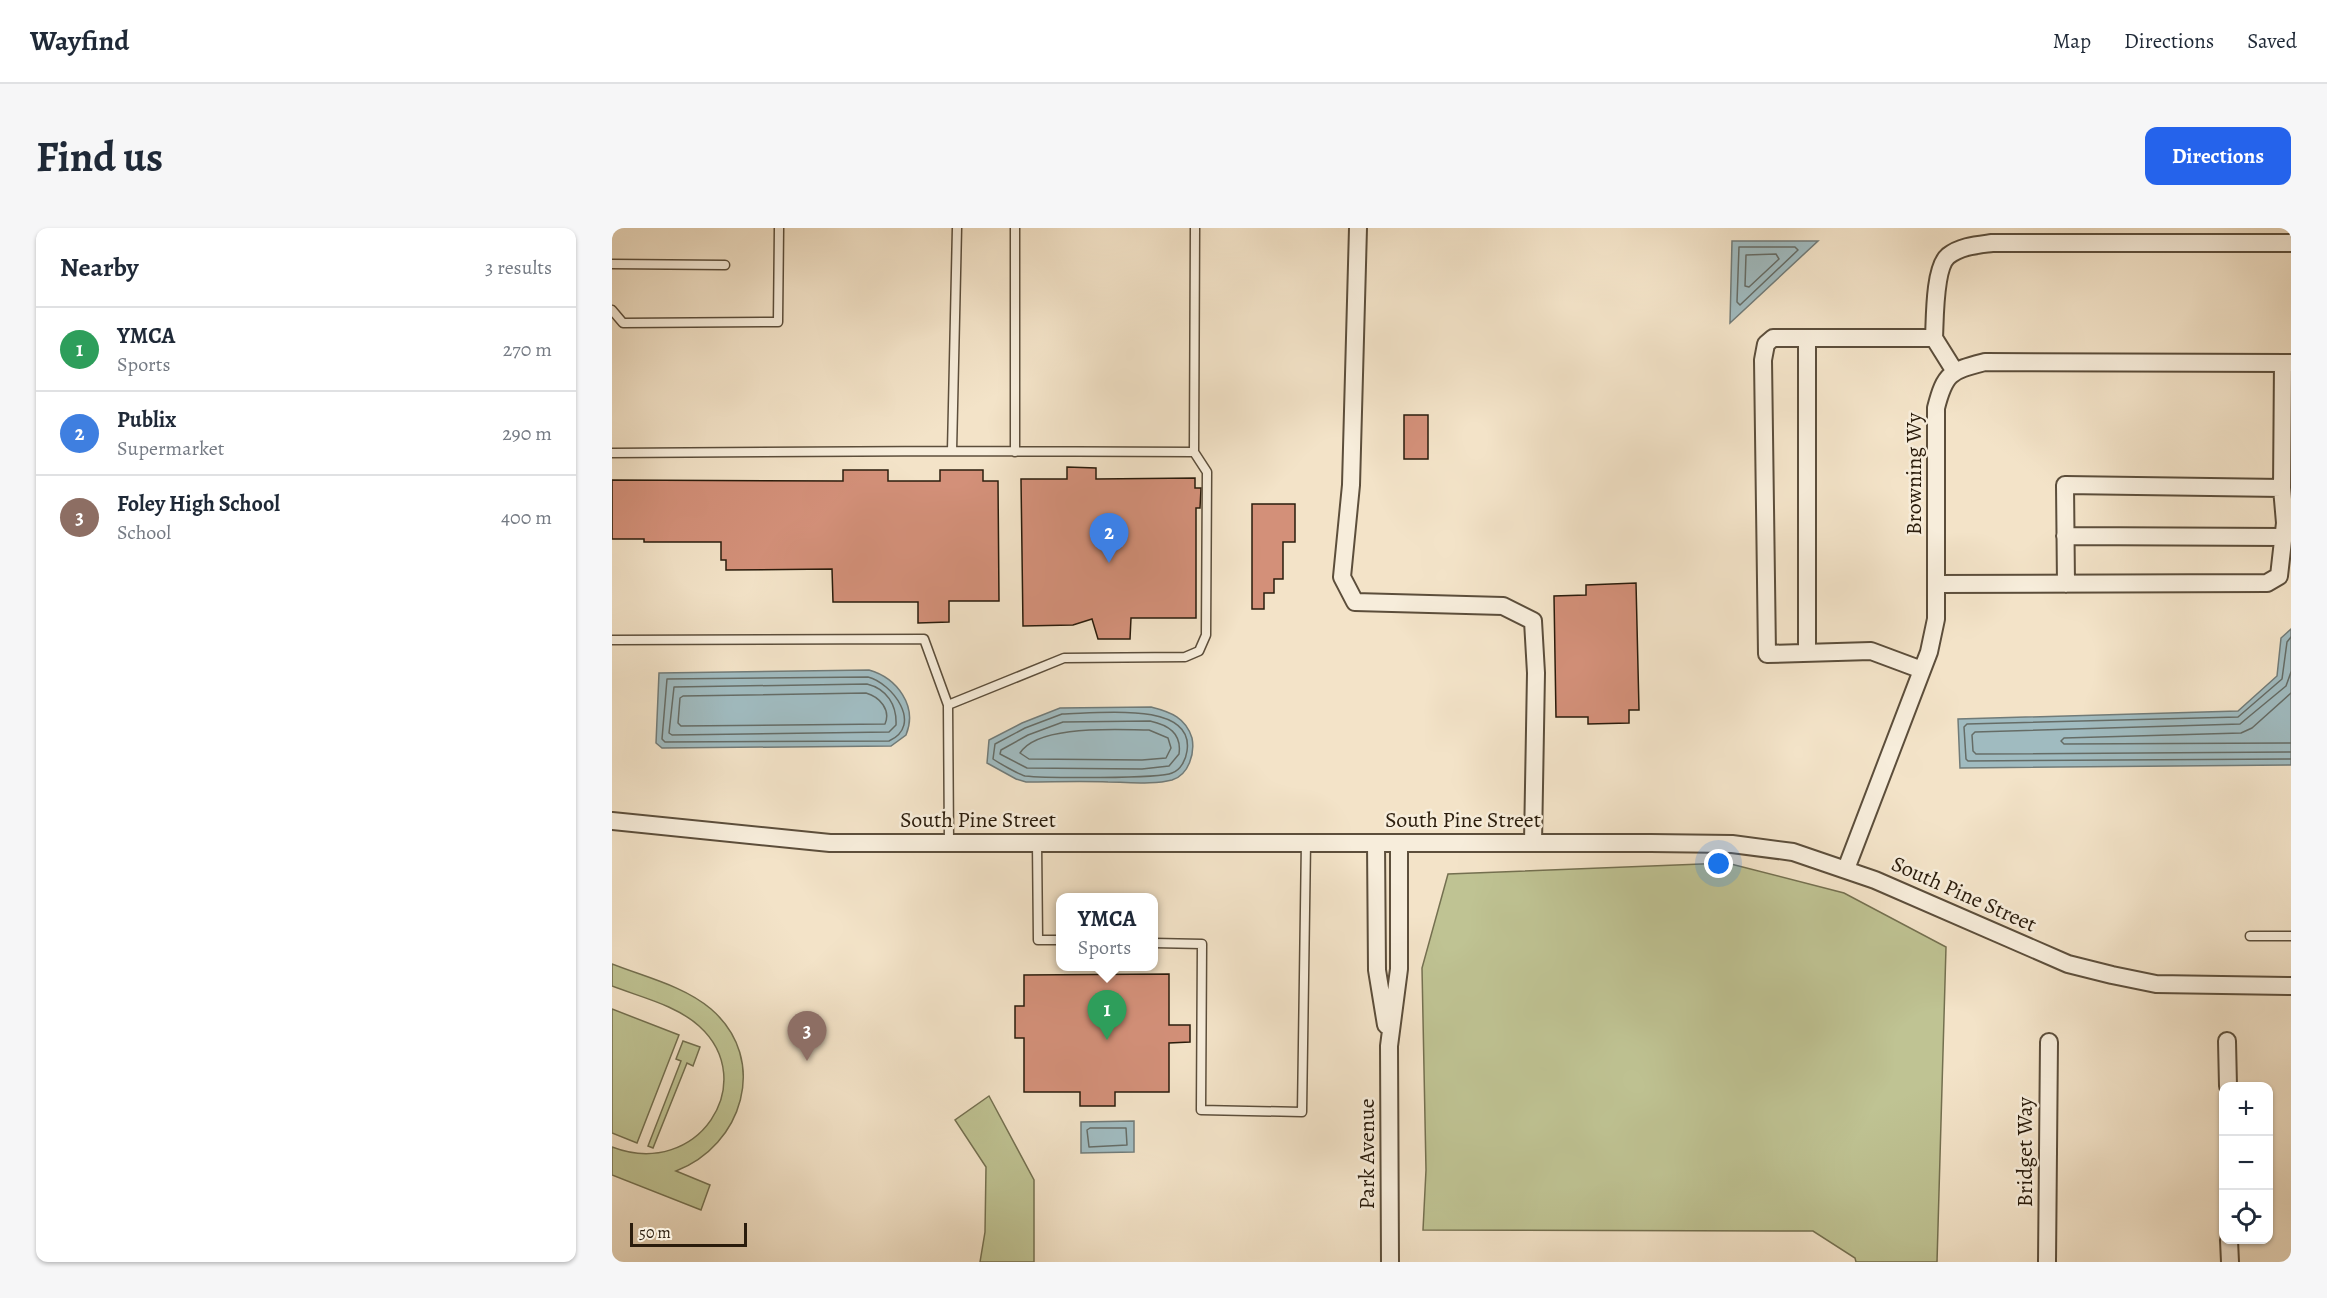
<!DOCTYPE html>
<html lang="en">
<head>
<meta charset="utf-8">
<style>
  body { margin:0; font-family:Alegreya,serif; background:#f6f6f7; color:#1f2937 }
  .controls { position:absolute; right:18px; bottom:18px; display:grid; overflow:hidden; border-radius:12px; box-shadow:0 2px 4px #0004 }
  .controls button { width:54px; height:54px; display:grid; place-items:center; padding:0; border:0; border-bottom:2px solid #e0e1e3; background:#fff; color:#1f2937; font:30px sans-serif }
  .scale { position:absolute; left:18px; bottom:15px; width:117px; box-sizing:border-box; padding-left:6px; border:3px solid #2a1c0c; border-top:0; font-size:16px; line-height:21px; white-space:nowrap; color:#2a1c0c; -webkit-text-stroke:4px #f7eddb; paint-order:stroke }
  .you { position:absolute; left:1107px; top:636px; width:21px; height:21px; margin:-15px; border:4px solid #fff; border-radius:50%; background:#1a73e8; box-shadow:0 0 0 9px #1a73e833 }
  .badge { display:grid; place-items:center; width:39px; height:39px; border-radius:50%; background:#2563eb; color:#fff; font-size:20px; font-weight:700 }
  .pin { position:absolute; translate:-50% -50px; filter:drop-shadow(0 2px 3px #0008) }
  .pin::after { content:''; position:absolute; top:32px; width:21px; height:18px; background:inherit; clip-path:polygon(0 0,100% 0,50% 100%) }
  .popup { position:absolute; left:444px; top:665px; width:102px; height:78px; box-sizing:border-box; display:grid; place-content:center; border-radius:12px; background:#fff; filter:drop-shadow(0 2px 4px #0005); font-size:20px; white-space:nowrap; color:#747a83 }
  .popup b { font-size:22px; color:#1f2937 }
  .popup::after { content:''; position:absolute; left:50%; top:100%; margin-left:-12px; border:12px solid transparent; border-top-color:#fff }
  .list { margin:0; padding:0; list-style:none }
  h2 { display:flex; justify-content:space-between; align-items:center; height:78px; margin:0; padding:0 24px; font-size:26px }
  h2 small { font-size:20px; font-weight:400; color:#747a83 }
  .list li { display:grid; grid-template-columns:39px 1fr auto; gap:18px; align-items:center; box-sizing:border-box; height:84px; padding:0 24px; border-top:2px solid #e0e1e3 }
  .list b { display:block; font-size:22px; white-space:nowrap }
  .list p { margin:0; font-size:20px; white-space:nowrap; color:#747a83 }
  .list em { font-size:20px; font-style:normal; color:#747a83 }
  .icon { flex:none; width:33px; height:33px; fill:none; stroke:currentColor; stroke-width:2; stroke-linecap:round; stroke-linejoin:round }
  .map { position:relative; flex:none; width:1679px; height:1034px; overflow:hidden; border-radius:12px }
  header { display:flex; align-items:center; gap:36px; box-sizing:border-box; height:84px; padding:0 30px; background:#fff; border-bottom:2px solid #e0e1e3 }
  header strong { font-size:28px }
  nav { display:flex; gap:33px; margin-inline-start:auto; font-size:21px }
  .intro { display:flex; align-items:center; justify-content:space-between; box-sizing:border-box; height:144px; padding:0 36px }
  h1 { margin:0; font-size:42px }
  .button { padding:15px 27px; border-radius:12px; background:#2563eb; color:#fff; font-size:21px; font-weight:700 }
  main { display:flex; gap:36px; padding:0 36px }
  aside { flex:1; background:#fff; border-radius:12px; box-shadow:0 2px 4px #0004 }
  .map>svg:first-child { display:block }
</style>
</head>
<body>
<header>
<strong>Wayfind</strong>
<nav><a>Map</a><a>Directions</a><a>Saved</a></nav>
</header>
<div class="intro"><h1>Find us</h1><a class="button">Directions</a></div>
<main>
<aside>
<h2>Nearby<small>3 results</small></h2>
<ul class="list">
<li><span class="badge" style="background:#2e9e5b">1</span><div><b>YMCA</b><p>Sports</p></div><em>270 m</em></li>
<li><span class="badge" style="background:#3f7fe0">2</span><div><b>Publix</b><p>Supermarket</p></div><em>290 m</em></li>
<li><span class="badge" style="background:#8d6e63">3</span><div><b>Foley High School</b><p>School</p></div><em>400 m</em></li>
</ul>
</aside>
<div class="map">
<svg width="1679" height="1034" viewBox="0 0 1679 1034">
  <rect width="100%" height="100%" fill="#f3e3c8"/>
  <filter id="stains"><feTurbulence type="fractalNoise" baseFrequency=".00333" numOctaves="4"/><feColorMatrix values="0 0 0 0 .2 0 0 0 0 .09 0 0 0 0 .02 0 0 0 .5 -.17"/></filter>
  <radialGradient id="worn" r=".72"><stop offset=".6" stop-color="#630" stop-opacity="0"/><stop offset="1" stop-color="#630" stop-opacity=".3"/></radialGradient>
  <path fill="#bfc393" stroke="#747050" stroke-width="1.5" d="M1115 635 1232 665 1334 719 1325 1034H1244L1243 1030 1201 1003 811 1002 814 942 810 740 836 646Z
    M0 736C33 749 72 758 99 781 158 832 130 918 64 943L98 957 89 982 0 947V919C86 952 149 854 87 798 64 777 28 769 0 758Z
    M0 781 67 807 25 915 0 905Z
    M71 813 88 819 81 838 75 835 41 920 36 918 69 833 64 831Z
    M377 868 422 952V1034H368L373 1004 374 939 343 892Z"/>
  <path fill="#a0bbc0" stroke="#717b78" stroke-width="1.5" d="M1120 13H1206L1118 95Z
    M1679 401V537L1348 540 1346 491 1626 483 1665 448 1669 410Z
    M257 442C285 450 306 478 294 507L279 518 50 520 44 515 47 445Z
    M539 479C559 484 574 490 580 510 583 525 577 547 560 552 541 557 517 554 496 554 469 553 441 554 414 554L404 551 375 535 377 512 410 495 448 480Z
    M522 893V924L469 925V894Z"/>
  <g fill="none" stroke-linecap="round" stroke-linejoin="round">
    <path stroke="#656c66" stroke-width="1.5" d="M1127 19H1183L1186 22 1128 77 1125 74Z
      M1164 26 1167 31 1137 59 1133 58 1134 27Z
      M1679 409 1675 414 1670 451 1626 489 1355 496 1352 499 1354 531 1356 533 1679 531
      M1679 444 1674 458 1628 496 1363 504 1360 507 1361 523 1364 526 1679 524
      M256 449C280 455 312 497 277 513L53 514 50 511 55 451Z
      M255 456C275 461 285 477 284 497L277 504 60 507 57 505 62 459Z
      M254 465C268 469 279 482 273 496L69 498 66 495 68 470 71 468Z
      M1679 465 1640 500 1629 505 1452 510 1449 513 1452 516 1679 515
      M450 486C480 486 583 471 575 523 574 531 569 542 560 545 548 551 430 550 413 548 406 546 387 535 381 531L383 516 413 500Z
      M538 493C556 497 570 505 567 526L557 538 530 541 415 540 388 526 389 522 416 507 451 494Z
      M537 502 556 510 559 520 554 530 530 532 417 531 408 525C426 496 506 502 537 502Z
      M478 900H514L515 917 477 919 475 902Z"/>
  </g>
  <path fill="#d39079" stroke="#2a1c0c" stroke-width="1.5" d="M792 187H816V231H792Z
    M455 239 484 240V251L583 250V260H589L588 280H584V390H519L518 411H486L480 391 461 397 411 398 409 251H455Z
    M231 242H276V253H328V242H371V253H386L387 373H337V394L306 395V374H221L220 341 114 342V332H109V314H32V311H0V252L231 253Z
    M640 276H683V314H671V351H662V365H652V381H640Z
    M1024 355 1027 482H1017V495L976 496V489H944L942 368 974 367V357Z
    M557 746V797H578V814L557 815V864H503V878H468V864H412V810H403V778H412V747Z"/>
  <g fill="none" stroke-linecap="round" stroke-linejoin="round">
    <defs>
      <path id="lane" d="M403 0V224
        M0 36 113 37
        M0 82 11 95 166 94 167 0
        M340 223 582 224 583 0
        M0 225 340 223 345 0
        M0 412 312 411 336 477 337 614
        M336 477 452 430 573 429 587 423 594 407 595 244 582 224
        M425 615 426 712H448
        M1638 708H1679
        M542 715 590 716 589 882 690 884 694 614"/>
      <path id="street" d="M746 0 739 257 730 349 743 374 891 378 921 393 924 445 921 615
        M1322 110C1323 92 1322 40 1336 28 1349 18 1365 17 1380 15H1679
        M1671 135 1670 260 1673 295H1679
        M1453 308 1672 309
        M1324 356 1655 355 1667 348 1673 295
        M1454 356 1453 257 1670 260
        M1195 424V110
        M1310 442 1259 423 1155 426 1151 132 1154 116 1161 110H1322L1342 142
        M0 593 218 615H1039L1120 616 1181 624 1263 652 1456 736 1500 747 1544 756 1679 758
        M764 615 765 742 774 797
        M1234 641 1317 424 1324 391V180C1333 144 1339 143 1373 134L1679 135
        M1615 813 1616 858
        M1617 1012 1618 1034
        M778 1034 777 818 787 741V615
        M1435 1034 1437 814"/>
    </defs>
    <use href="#lane" stroke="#5c4e3b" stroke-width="11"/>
    <use href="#street" stroke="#5c4e3b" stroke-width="20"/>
    <use href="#lane" stroke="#f7eddb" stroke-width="8"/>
    <use href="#street" stroke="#f7eddb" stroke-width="16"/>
  </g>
  <g text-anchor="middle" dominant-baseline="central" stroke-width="5" stroke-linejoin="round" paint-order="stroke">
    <g font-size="22" fill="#2a1c0c" stroke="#f7eddb">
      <text transform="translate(1302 246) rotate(-90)">Browning Wy</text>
      <text x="366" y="592">South Pine Street</text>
      <text x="851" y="592">South Pine Street</text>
      <text transform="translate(1352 666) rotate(24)">South Pine Street</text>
      <text transform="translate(1413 924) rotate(-90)">Bridget Way</text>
      <text transform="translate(755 926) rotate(-90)">Park Avenue</text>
    </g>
  </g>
  <rect width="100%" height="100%" filter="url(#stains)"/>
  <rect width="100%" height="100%" fill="url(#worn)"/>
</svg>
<div class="controls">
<button>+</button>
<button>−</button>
<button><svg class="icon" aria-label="locate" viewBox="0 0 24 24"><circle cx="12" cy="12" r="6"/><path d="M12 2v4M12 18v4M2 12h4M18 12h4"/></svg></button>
</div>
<div class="scale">50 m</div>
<div class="you"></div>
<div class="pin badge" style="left:495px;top:812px;background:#2e9e5b">1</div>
<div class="popup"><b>YMCA</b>Sports</div>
<div class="pin badge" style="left:497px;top:335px;background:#3f7fe0">2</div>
<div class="pin badge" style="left:195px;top:833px;background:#8d6e63">3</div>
</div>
</main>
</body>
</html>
